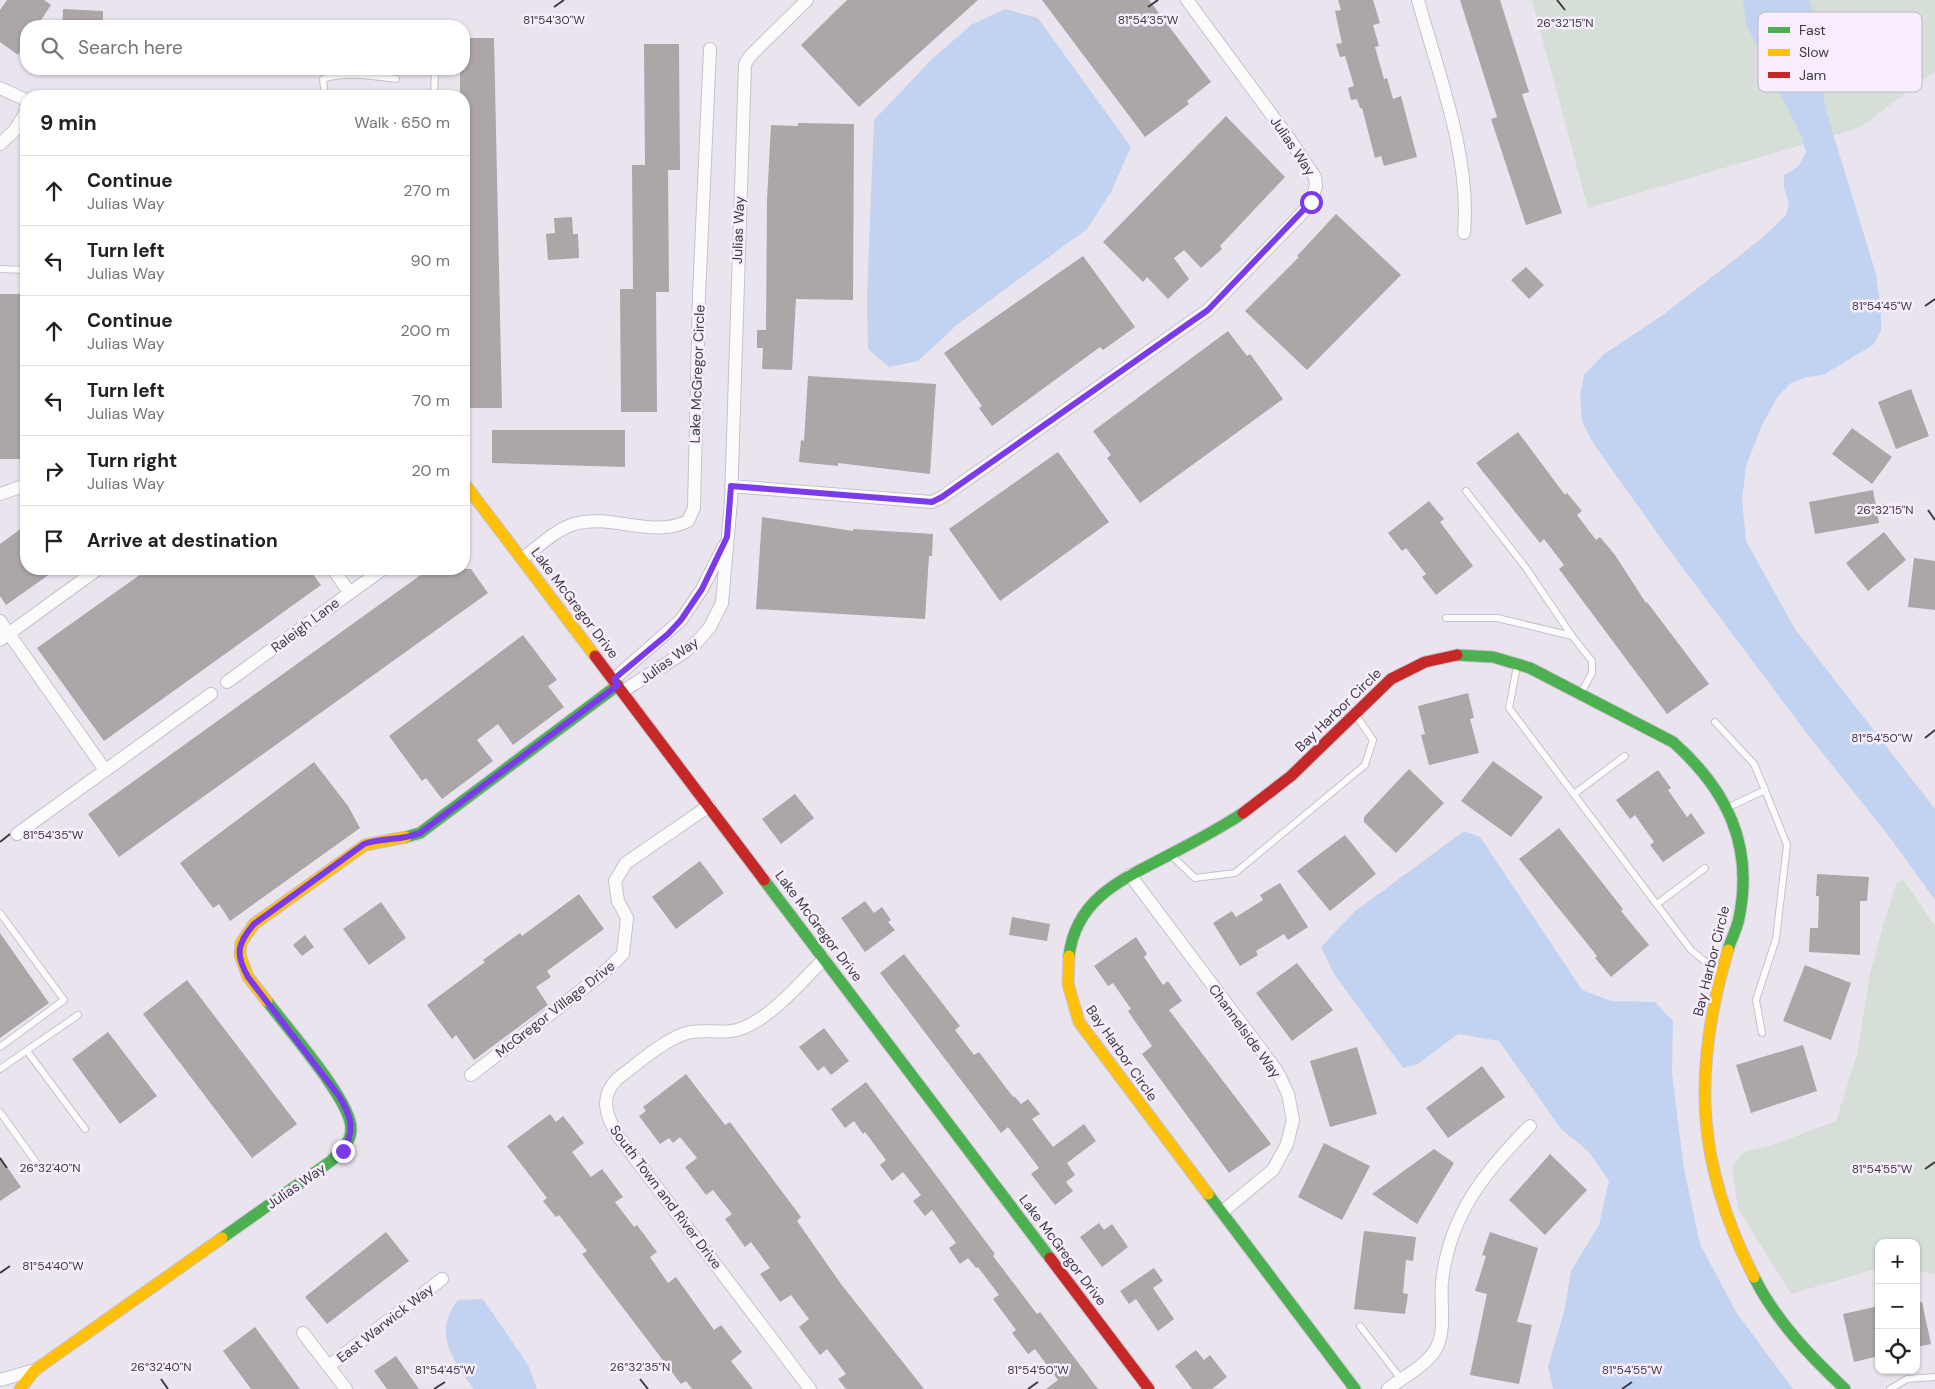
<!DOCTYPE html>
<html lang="en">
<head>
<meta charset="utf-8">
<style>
  body { margin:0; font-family:"DM Sans",sans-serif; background:#f6f6f6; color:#202124 }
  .controls { position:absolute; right:15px; bottom:15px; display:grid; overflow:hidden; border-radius:10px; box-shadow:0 1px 4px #0004 }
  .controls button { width:45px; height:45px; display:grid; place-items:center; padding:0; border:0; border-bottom:1px solid #e0e0e0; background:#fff; color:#202124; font:25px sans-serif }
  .stop { position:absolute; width:15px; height:15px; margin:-11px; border:4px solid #7c3aed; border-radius:50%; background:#fff }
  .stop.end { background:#7c3aed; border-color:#fff; box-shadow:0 1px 5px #0008 }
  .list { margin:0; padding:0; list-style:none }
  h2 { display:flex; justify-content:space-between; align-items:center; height:65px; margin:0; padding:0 20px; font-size:21px }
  h2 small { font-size:16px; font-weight:400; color:#757577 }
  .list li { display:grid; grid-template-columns:32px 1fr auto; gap:15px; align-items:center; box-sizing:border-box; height:70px; padding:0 20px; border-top:1px solid #e0e0e0 }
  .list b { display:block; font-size:19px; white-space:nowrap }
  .list p { margin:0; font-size:16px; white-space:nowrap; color:#757577 }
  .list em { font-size:16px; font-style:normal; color:#757577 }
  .icon { flex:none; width:28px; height:28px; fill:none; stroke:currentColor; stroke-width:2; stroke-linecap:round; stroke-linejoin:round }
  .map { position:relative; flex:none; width:1935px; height:1389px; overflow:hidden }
  .search { position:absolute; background:#fff; box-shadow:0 1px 4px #0004; left:20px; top:20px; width:450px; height:55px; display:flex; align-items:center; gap:12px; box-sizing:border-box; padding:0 18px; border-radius:20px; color:#757577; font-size:19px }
  .panel { position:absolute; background:#fff; box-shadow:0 1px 4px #0004; left:20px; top:90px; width:450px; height:485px; border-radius:20px }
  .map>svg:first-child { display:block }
</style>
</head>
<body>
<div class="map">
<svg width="1935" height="1389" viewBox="0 0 1935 1389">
  <rect width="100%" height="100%" fill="#eae4ee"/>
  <path fill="#d5ded7" d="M1532 0H1935V71L1859 128 1588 208Z
    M1903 879 1935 926V1274L1916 1271V1243H1879V1268L1791 1294 1738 1208 1732 1167 1744 1152 1773 1145 1836 1121 1857 1054 1870 974 1882 929 1896 884Z"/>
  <path fill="#c2d3f1" d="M1743 0H1809L1824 39 1827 55 1821 84 1827 114 1876 274 1881 311V331L1873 345 1823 375 1807 377 1791 383 1778 396 1762 425 1746 466 1742 500 1746 541 1795 629 1935 809V900L1891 839 1808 735 1673 555 1593 443 1582 421 1580 396 1584 375 1604 354 1664 314 1761 239 1786 215 1789 203 1784 188V175L1798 167 1806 152 1802 137 1746 24Z
    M1005 9 1038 18 1131 147 1111 192 1087 229 958 324 918 361 889 367 868 349 867 298 874 120 932 59 971 25Z
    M1464 831 1480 837 1582 990 1611 1001 1655 1002 1673 1021 1672 1073 1684 1169 1700 1244 1736 1312 1793 1389H1553L1548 1367 1565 1308 1571 1271 1599 1225 1609 1181 1589 1152 1561 1129 1499 1041 1458 1034 1418 1064 1403 1068 1334 974 1321 947 1354 912Z
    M483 1299 528 1365 537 1389H474C453 1361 432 1332 458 1300Z"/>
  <path fill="#aca6a8" d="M7 0H44L51 5 37 26H26V43L18 55 0 42V10Z
    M847 0H978L859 107 801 45Z
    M1042 0H1149L1211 82 1187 101 1189 104 1145 137Z
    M1338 0H1373L1380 23 1373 25 1379 46 1375 47 1384 79 1387 78 1393 99 1401 96 1417 157 1384 166 1381 156 1375 158 1362 108H1360L1357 99 1351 100 1348 88 1354 86 1345 56 1340 57 1336 44 1342 43 1335 11 1341 10Z
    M1460 0H1500L1529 92 1522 94 1562 213 1526 225 1491 119 1497 117Z
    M63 9 103 11V26H62Z
    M464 38H494L502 408H467L464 96H460V69H464Z
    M644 44H679L680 170H668L669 292H656L657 412H621L620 289H633L632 165H645Z
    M1226 116 1285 177 1220 246 1222 249 1201 268 1184 250 1174 258 1189 279 1168 299 1147 277 1143 282 1103 242Z
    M798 123 854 124 853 300 796 299 792 370 762 369 763 348H757V330H766L767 200 771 125 798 126Z
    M1336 214 1401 275 1307 370 1245 311 1299 257 1297 256Z
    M572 217 573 234H578L579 258 548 260 546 234 555 233 554 218Z
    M1083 256 1135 327 1103 350 1100 347 992 426 979 408 982 406 944 353Z
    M1526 267 1544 285 1529 299 1511 280Z
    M0 294H23V346H20V459H0Z
    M1228 331 1247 356 1250 354 1283 399 1140 503 1107 458 1111 455 1093 431Z
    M808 376 936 384 930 474 838 463V466L799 462 801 440 804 441Z
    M1911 389 1929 436 1896 449 1878 402Z
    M1852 428 1892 457 1872 484 1832 454Z
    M492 430H625V467L492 463Z
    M1518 432 1565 495 1567 493 1582 511 1577 515 1596 540 1600 537 1615 555 1646 603 1647 602 1709 684 1667 714 1559 569 1564 565 1544 539 1540 543 1476 463Z
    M1058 452 1109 522 1000 601 949 529Z
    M1873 490 1879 523 1815 534 1809 502Z
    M1429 501 1444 519 1440 522 1473 566 1436 595 1422 577 1426 574 1406 548 1402 551 1388 533Z
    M762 517 853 531V529L933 534 932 556H929L925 619 756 609Z
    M26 525V569H57L6 605 0 596V544Z
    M1884 532 1906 560 1868 591 1846 563Z
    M1914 558 1935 561V610L1908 607Z
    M148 569H309L321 585 104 741 37 648Z
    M429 569H471L488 593 119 857 88 814Z
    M523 635 557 680 548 686 564 707 513 745 498 724 477 740 493 761 442 799 426 778 422 781 389 736Z
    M1468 693 1474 718 1470 719 1479 753 1429 765 1421 735 1425 734 1418 706Z
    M1493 761 1543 797 1511 837 1461 801Z
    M314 762 348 806 360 828 230 921 219 904 213 908 180 863Z
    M1409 769 1444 803 1396 853 1364 822V817Z
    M1658 770 1671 788 1668 790 1687 817 1691 813 1705 833 1663 862 1650 845 1654 842 1635 815 1630 819 1616 800Z
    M795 794 814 818 781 844 762 819Z
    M1559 828 1623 909 1621 911 1649 945 1611 977 1595 958 1597 956 1519 859Z
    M1345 835 1376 874 1330 911 1297 871Z
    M700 861 724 893 676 929 652 897Z
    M1817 874 1869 877 1867 901H1860V955L1809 952 1810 928H1818L1819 896H1816Z
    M1280 883 1308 927 1288 940 1284 934 1256 951 1258 955 1240 966 1213 923 1232 911 1236 917 1263 900 1260 895Z
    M579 894 604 929 547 971 551 977 536 987 548 1005 474 1060 456 1035 452 1039 427 1005 485 962 483 960 520 933 522 936Z
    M865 901 874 913 882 907 891 920 888 922 895 930 865 952 841 918Z
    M381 902 406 938 369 965 343 929Z
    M1012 917 1050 924 1047 941 1009 935Z
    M0 933 49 1003 0 1038Z
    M305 935 314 947 302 956 293 945Z
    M1136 937 1147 954 1144 957 1163 985 1168 981 1182 1001 1169 1010 1271 1144 1229 1173 1142 1054 1152 1046 1128 1011 1131 1009 1113 983 1108 986 1094 966Z
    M904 954 960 1026 955 1030 974 1055 979 1052 1013 1097 1014 1096 1021 1104 1028 1099 1040 1114 1032 1119 1053 1147 1084 1124 1096 1141 1067 1163 1075 1175 1066 1182 1073 1191 1055 1205 1031 1174 1039 1168 1008 1127 1001 1133 880 973Z
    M1297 963 1333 1010 1292 1041 1256 993Z
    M1805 965 1851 983 1831 1040 1783 1021Z
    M187 980 297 1124 252 1158 143 1014Z
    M824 1028 849 1061 831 1075 824 1066 818 1071 799 1047Z
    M108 1032 157 1096 120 1124 72 1059Z
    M1803 1045 1817 1091 1751 1113 1736 1065Z
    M1357 1047 1377 1114 1330 1127 1310 1061Z
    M1482 1066 1505 1097 1448 1138 1426 1108Z
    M686 1074 725 1125 730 1122 801 1217 797 1221 841 1284 924 1389H846L838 1379 846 1374 827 1349 820 1355 799 1327 809 1319 791 1295 780 1302 760 1274 770 1268 751 1242 745 1247 725 1219 732 1214 713 1190 706 1195 685 1167 697 1158 680 1137 673 1143 669 1138 660 1144 639 1116 646 1111 643 1107Z
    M866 1082 995 1254 993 1256 1037 1314 1040 1312 1098 1389H1046L1058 1380 1035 1349 1028 1354 1012 1333 1016 1330 993 1299 999 1295 978 1267 976 1268 968 1258 960 1264 949 1248 956 1243 932 1210 925 1216 913 1201 921 1195 903 1172 892 1181 880 1165 886 1160 865 1132 863 1134 854 1121 845 1128 831 1109Z
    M550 1114 556 1122 563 1116 584 1143 572 1152 591 1177 602 1169 623 1197 615 1202 634 1227 637 1225 657 1252 650 1257 668 1283 676 1277 714 1330 721 1325 742 1352 731 1361 753 1389H692L686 1381 681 1384 582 1254 587 1251 559 1215 556 1217 543 1201 547 1198 507 1146Z
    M1324 1143 1370 1166 1342 1220 1298 1197Z
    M1434 1149 1454 1163 1417 1224 1372 1194Z
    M1550 1154 1587 1190 1545 1235 1509 1200Z
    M0 1157 21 1187 0 1201Z
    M1099 1223 1104 1230 1112 1224 1128 1247 1102 1267 1080 1237Z
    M1364 1231 1416 1237 1413 1261 1406 1260 1403 1293 1408 1294 1405 1314 1354 1309Z
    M386 1232 409 1261 327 1324 305 1297Z
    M1490 1232 1538 1248 1517 1322 1532 1325 1519 1384 1470 1375 1487 1294 1475 1291 1486 1256 1482 1255Z
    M1154 1268 1163 1281 1153 1288 1174 1319 1158 1331 1136 1299 1129 1304 1120 1291Z
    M1922 1302 1931 1344 1916 1347V1303Z
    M1879 1306V1356L1854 1362 1843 1314Z
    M255 1327 300 1389H251L223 1351Z
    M1196 1350 1204 1360 1210 1355 1227 1377 1212 1389H1192L1175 1366Z
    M396 1356 419 1389H387L374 1371Z"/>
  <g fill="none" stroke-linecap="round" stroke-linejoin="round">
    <defs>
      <path id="lane" d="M325 96 323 79C346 71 373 76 396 79
        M434 96 435 69
        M0 269 26 270
        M1466 491 1526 568 1572 636 1592 661V673L1581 693
        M1446 618H1497L1572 636
        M1517 666 1509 708 1691 950 1720 974
        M1715 722 1754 764 1765 790
        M1574 794 1625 756
        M1729 807 1765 790 1787 845 1776 939 1756 1000 1762 1033
        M1173 857 1195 878 1235 873 1365 765 1373 740 1355 714
        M1657 904 1705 868
        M0 913 64 1000 0 1047
        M27 1051 85 1129
        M0 1069 78 1015
        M0 1112 38 1165
        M1360 1326 1401 1379
        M1890 1389 1907 1379 1935 1377"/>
      <path id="street" d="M1418 0C1438 73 1471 157 1464 233
        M0 88 26 100
        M0 144 15 130 26 112
        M731 486 932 502 942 497 1208 310 1304 211 1311 202 1316 186 1315 177 1288 137 1187 0
        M0 494 26 485
        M523 558C538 547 555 530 574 524 611 513 652 539 688 521L694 508 699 295 710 49
        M333 569 349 592
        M0 621 105 770
        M0 640 98 569
        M614 679 681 620 702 589 724 546
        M227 682 383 569
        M623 691 683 653 698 641 710 627 722 603 731 501 745 64 750 56 807 0
        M17 834 211 694
        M1130 875 1277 1071 1288 1094 1293 1120 1287 1144 1273 1170 1222 1212
        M471 1075 601 975 623 954 627 918 618 901 615 881 626 863 709 806
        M303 1333 346 1389
        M329 1366 442 1279
        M0 1380 35 1370
        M810 1389 618 1136C606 1116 599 1097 617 1079 636 1065 668 1036 691 1032 709 1029 726 1035 743 1028 773 1016 802 981 824 959
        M1388 1389C1403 1377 1428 1365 1437 1347 1446 1328 1440 1302 1442 1282 1449 1216 1485 1171 1530 1126"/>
      <path id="fast" d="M1457 655 1493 657 1530 668 1673 742C1727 790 1754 845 1739 918 1737 929 1731 939 1728 950
        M406 837 420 833 618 685
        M764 880 1050 1258
        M1069 956C1076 898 1123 879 1169 855 1194 842 1219 829 1243 813
        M1208 1194 1355 1389
        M222 1238 331 1161C340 1152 351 1143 351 1129 352 1101 286 1027 267 1001
        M1754 1277C1776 1321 1810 1356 1845 1389"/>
      <path id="slow" d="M464 483 595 656
        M1728 950C1692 1071 1696 1164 1754 1277
        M1069 956 1068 984 1079 1022 1208 1194
        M267 1001 248 977 240 955 241 943 254 924 365 845 406 837
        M20 1389 35 1370 222 1238"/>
      <path id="jam" d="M595 656 764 880
        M1243 813 1291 776 1391 679 1425 662 1457 655
        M1050 1258 1149 1389"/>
    </defs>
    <use href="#lane" stroke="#c6c1ca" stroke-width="8"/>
    <use href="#street" stroke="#c6c1ca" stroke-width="14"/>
    <use href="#fast" stroke="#c6c1ca" stroke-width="13"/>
    <use href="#slow" stroke="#c6c1ca" stroke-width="13"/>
    <use href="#jam" stroke="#c6c1ca" stroke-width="13"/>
    <use href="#lane" stroke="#fcfbfc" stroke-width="6"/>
    <use href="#street" stroke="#fcfbfc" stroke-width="12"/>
    <use href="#fast" stroke="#4caf50" stroke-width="11"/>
    <use href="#slow" stroke="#ffc107" stroke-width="11"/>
    <use href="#jam" stroke="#c62828" stroke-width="11"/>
  </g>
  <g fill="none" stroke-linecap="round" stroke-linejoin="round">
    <path stroke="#7c3aed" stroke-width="6" d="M343 1151C356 1130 351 1116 339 1096L248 977C235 954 237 944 254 924L364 844C383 837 401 841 420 833L618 685 614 679 668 634 681 620 702 589 727 537 731 486 932 502 942 497 1208 310 1311 202"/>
  </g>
  <path fill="none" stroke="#3f3a42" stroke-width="2" d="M1557 0 1565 10M554 7 564 0M1148 7 1158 0M1925 306 1935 299M1928 510 1935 520M1925 738 1935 730M0 842 10 834M0 1158 7 1168M1925 1169 1935 1162M0 1273 10 1266M161 1379 168 1389M640 1379 648 1389M434 1389 445 1382M1028 1389 1038 1382M1622 1389 1632 1382"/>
  <g text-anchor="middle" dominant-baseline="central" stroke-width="5" stroke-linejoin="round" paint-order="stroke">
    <g font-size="14" fill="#3f3a42" stroke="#f7edfd">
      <text transform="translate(1293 146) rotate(56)">Julias Way</text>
      <text transform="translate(738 230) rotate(-88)">Julias Way</text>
      <text transform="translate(697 374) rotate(-88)">Lake McGregor Circle</text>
      <text transform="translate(575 603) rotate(53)">Lake McGregor Drive</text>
      <text transform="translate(305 625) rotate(-37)">Raleigh Lane</text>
      <text transform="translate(669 660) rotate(-36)">Julias Way</text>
      <text transform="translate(1338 710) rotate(-44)">Bay Harbor Circle</text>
      <text transform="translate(819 926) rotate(53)">Lake McGregor Drive</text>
      <text transform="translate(1711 961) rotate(-76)">Bay Harbor Circle</text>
      <text transform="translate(555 1009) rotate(-38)">McGregor Village Drive</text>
      <text transform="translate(1245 1031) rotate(54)">Channelside Way</text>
      <text transform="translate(1122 1053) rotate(55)">Bay Harbor Circle</text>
      <text transform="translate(296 1186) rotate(-35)">Julias Way</text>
      <text transform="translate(666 1197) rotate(53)">South Town and River Drive</text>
      <text transform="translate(1063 1250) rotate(53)">Lake McGregor Drive</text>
      <text transform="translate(385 1323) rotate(-38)">East Warwick Way</text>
    </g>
  </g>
  <rect x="1758" y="12" width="164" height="80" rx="8" fill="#f7edfd" stroke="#c0b7c5" stroke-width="1"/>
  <rect x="1768" y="27" width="22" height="6" fill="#4caf50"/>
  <rect x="1768" y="49" width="22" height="7" fill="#ffc107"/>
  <rect x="1768" y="72" width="22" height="6" fill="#c62828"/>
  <g font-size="14" fill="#3f3a42">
    <text x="1799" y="35">Fast</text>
    <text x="1799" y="57">Slow</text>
    <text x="1799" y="80">Jam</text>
  </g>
  <g font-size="12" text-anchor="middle" fill="#3f3a42" stroke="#f7edfd" stroke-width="5" stroke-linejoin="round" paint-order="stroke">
    <text x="1148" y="24">81°54'35"W</text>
    <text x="554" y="24">81°54'30"W</text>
    <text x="1565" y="27">26°32'15"N</text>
    <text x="1882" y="310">81°54'45"W</text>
    <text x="1885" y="514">26°32'15"N</text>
    <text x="1882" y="742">81°54'50"W</text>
    <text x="53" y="839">81°54'35"W</text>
    <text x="50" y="1172">26°32'40"N</text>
    <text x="1882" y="1173">81°54'55"W</text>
    <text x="53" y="1270">81°54'40"W</text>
    <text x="161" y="1371">26°32'40"N</text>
    <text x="640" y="1371">26°32'35"N</text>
    <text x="445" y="1374">81°54'45"W</text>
    <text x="1038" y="1374">81°54'50"W</text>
    <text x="1632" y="1374">81°54'55"W</text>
  </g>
</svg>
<div class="controls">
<button>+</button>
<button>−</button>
<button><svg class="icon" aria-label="locate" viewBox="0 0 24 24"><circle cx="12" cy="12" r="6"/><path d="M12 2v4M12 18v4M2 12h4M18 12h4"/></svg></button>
</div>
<div class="stop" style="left:1311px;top:202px"></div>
<div class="stop end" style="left:343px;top:1151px"></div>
<div class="search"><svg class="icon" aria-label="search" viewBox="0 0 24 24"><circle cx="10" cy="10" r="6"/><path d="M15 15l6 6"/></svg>Search here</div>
<section class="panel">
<h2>9 min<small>Walk · 650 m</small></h2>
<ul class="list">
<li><svg class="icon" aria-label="ahead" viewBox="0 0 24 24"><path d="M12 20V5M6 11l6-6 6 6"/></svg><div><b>Continue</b><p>Julias Way</p></div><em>270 m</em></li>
<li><svg class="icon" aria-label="left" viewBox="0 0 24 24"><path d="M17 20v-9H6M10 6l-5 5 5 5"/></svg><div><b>Turn left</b><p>Julias Way</p></div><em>90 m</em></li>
<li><svg class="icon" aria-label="ahead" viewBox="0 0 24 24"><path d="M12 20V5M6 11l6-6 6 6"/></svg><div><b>Continue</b><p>Julias Way</p></div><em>200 m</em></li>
<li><svg class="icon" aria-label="left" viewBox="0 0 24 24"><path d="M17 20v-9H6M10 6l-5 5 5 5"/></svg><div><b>Turn left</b><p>Julias Way</p></div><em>70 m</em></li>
<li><svg class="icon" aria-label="right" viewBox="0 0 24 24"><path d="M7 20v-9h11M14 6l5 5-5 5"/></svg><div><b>Turn right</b><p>Julias Way</p></div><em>20 m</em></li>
<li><svg class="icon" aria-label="arrive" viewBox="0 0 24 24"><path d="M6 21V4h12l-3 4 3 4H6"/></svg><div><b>Arrive at destination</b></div></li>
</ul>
</section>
</div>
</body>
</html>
